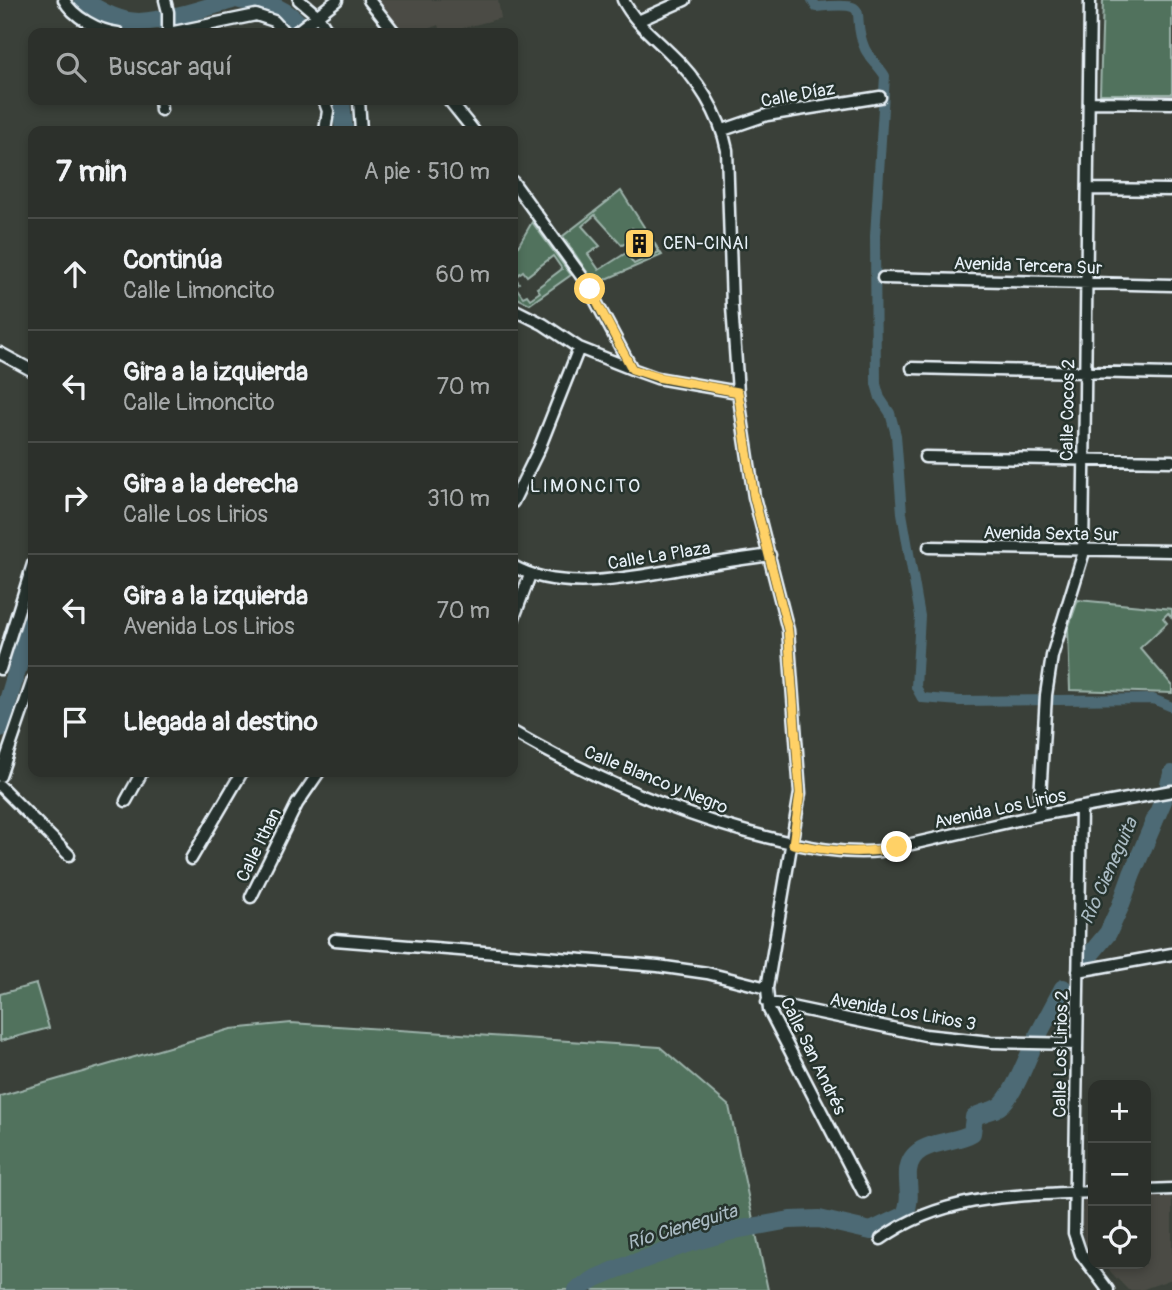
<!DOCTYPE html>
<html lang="es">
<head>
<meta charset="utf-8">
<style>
  body { margin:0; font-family:Pangolin,sans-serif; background:#343833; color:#f1f3f6 }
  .controls { position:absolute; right:21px; bottom:21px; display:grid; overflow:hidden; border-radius:14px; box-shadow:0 4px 10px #0003 }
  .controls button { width:63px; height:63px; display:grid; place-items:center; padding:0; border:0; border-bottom:2px solid #484b47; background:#2c302b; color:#f1f3f6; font:35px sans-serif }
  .stop { position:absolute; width:21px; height:21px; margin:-16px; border:5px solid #ffd166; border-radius:50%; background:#fff }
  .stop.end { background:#ffd166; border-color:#fff; box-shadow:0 2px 7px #0008 }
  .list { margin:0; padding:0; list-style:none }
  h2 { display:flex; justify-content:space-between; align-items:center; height:91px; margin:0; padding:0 28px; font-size:30px }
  h2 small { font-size:23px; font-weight:400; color:#a6a9a9 }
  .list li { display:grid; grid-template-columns:46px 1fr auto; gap:21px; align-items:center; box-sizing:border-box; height:112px; padding:0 28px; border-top:2px solid #484b47 }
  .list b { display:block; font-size:26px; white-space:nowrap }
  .list p { margin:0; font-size:23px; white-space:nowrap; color:#a6a9a9 }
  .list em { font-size:23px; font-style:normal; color:#a6a9a9 }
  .icon { flex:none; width:38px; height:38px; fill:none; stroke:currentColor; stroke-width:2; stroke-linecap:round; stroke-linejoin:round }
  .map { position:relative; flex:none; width:1172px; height:1290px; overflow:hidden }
  .search { position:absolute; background:#2c302b; box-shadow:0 4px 10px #0003; left:28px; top:28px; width:490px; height:77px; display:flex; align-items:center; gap:18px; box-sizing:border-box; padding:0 24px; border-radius:14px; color:#a6a9a9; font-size:26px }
  .panel { position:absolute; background:#2c302b; box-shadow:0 4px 10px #0003; left:28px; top:126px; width:490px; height:651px; border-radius:14px }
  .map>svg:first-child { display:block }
</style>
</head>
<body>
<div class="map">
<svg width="1172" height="1290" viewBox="0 0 1172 1290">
  <rect width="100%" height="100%" fill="#3a4039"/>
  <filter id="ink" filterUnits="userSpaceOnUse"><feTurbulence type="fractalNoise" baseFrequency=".0143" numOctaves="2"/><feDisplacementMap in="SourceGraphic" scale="14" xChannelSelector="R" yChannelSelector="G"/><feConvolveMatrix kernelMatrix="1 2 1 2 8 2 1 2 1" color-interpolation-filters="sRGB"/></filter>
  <g filter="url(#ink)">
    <path fill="#4b4c45" d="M376 0H498L501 18 444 33H441L438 25 420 33H400Z
      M1172 1195V1279L1141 1290H1128L1103 1264H1146V1196Z
      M1093 1198V1252L1085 1242 1082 1223 1083 1199Z"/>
    <path fill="#51725d" stroke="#9cb2aa" stroke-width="2" fill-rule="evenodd" d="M1103 0H1172V94H1100Z
      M621 191 662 255 595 284 563 236ZM595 215 622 245 634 240 628 236 632 228 640 232 638 238 647 234 659 252 634 264 626 253 599 270 588 254 600 246 582 226Z
      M532 222 571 275 530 304 513 296V255ZM553 256 562 269 537 288 540 292 530 299 527 295 523 297 515 286 519 283 515 277 523 271 527 276Z
      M1078 600 1172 609V618L1168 613 1163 618 1167 623 1140 648 1172 685V693L1070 690 1068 629Z
      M36 984 49 1028 0 1041V994Z
      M291 1023 660 1047 729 1106 768 1290H0V1096L231 1029Z"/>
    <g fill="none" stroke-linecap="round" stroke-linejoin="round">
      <path stroke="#4e6a74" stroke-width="10" d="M812 0 816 7C878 1 848 12 865 49 870 59 879 66 885 76L875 236 876 384 880 398 890 413 896 435 902 513 920 616 916 687 922 698 960 701 1153 699 1172 707"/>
      <path stroke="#4e6a74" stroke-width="18" d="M83 0C99 11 118 22 139 22 167 21 205 8 232 0
        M240 0C273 4 286 7 308 33
        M341 100 344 131
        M0 728 33 616
        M1169 784 1172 774
        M1089 956 1108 933 1120 907 1132 874 1163 801
        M1038 1035 1063 988
        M577 1290 596 1278 615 1270 686 1244 735 1230 790 1220 819 1219 871 1231 905 1215C912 1197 907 1188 908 1171 911 1139 953 1145 972 1133L974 1117C981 1113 988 1112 995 1109 1011 1103 1024 1065 1031 1051"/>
      <defs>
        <path id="minor" d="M64 0C73 17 99 31 118 33
          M165 0 168 12V33
          M299 0 318 16 329 33
          M369 0 395 33
          M623 0C634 22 653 36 670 53 697 78 720 114 727 150L732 306 738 392 754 497 788 630 800 793 767 988 769 1010 863 1192
          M638 21 685 0
          M169 33 256 15 274 21 285 33
          M295 33 337 0
          M160 100 161 110
          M324 100 328 111 325 131
          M359 100 361 131
          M449 100 474 131
          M1089 102 1172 103
          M723 130 767 115 880 97
          M513 182 585 281 632 369 657 378 738 392
          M1088 189 1172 190
          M883 278 1172 285
          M513 309 543 324 579 348 632 369
          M0 353 33 371
          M912 368 1172 374
          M925 457 1172 461
          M513 502 539 449 579 348
          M929 547 1172 551
          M513 566C562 594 632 577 686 568 714 563 742 559 770 555
          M513 620 530 575
          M0 669 33 564
          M513 732C593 778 680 816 770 838 808 847 843 855 881 851L1039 815 1172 791
          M0 776 33 680
          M0 786 69 855
          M126 801 142 772
          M1081 808 1074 1233 1081 1254 1108 1290
          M1039 815 1046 695 1052 656 1083 555 1090 0
          M191 859 242 772
          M251 897 297 804 319 772
          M335 940 658 966 707 973 767 988
          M1078 971 1172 954
          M767 1002 925 1035 991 1042 1077 1044
          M1146 1190 1172 1189
          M881 1239C942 1194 1021 1195 1093 1192"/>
      </defs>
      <use href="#minor" stroke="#e8f1f8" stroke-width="15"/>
      <use href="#minor" stroke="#26332d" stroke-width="10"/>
    </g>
  </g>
  <g fill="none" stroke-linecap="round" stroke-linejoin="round" filter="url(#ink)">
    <path stroke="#ffd166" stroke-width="9" d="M590 289 632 369 657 377 738 392 754 497 788 630 800 793 793 844C829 851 860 855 897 847"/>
  </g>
  <defs>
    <symbol id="building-square" viewBox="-11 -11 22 22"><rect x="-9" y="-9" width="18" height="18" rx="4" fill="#ffd166" stroke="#26332d"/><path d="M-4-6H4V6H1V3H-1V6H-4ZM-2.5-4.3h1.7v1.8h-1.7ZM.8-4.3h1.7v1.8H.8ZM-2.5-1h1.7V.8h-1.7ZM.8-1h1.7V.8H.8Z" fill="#111"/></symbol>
  </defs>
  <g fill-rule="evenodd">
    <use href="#building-square" x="622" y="226" width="35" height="35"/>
  </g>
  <g text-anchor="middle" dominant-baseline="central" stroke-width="5" stroke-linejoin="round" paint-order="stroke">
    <g font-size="18" fill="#e8f1f8" stroke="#26332d">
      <text transform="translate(798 95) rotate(-10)">Calle Díaz</text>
      <text transform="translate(1028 266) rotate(2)">Avenida Tercera Sur</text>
      <text transform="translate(1068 410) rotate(-89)">Calle Cocos 2</text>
      <text transform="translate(1051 534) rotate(1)">Avenida Sexta Sur</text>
      <text transform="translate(659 556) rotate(-9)">Calle La Plaza</text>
      <text transform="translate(656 780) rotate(22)">Calle Blanco y Negro</text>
      <text transform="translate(1000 809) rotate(-12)">Avenida Los Lirios</text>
      <text transform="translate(259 845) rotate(-64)">Calle Ithan</text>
      <text transform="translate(903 1012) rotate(10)">Avenida Los Lirios 3</text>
      <text transform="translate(1061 1054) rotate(-89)">Calle Los Lirios 2</text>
      <text transform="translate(813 1056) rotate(64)">Calle San Andrés</text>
    </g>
    <g font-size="18" fill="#e8f1f8" stroke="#26332d" text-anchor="start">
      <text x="663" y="243">CEN-CINAI</text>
    </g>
    <g font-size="19" letter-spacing="2" fill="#e8f1f8" stroke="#26332d">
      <text x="586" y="486">LIMONCITO</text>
    </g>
    <g font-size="19" font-style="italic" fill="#aabbc3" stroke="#26332d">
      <text transform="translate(1109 871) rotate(-66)">Río Cieneguita</text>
      <text transform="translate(682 1227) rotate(-17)">Río Cieneguita</text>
    </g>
  </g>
</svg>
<div class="controls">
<button>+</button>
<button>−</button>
<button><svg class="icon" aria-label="locate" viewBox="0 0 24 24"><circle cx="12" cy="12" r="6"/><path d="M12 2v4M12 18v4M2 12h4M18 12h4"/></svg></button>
</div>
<div class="stop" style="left:590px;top:289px"></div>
<div class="stop end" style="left:897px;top:847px"></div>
<div class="search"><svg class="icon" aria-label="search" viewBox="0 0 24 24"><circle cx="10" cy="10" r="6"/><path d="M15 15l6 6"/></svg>Buscar aquí</div>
<section class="panel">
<h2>7 min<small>A pie · 510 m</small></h2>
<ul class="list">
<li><svg class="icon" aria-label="ahead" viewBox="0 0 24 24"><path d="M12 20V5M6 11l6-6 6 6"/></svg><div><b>Continúa</b><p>Calle Limoncito</p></div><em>60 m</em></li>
<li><svg class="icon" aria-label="left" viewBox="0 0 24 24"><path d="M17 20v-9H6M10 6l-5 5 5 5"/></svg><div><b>Gira a la izquierda</b><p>Calle Limoncito</p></div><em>70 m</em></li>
<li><svg class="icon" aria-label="right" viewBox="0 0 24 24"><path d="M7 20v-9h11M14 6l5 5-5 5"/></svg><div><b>Gira a la derecha</b><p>Calle Los Lirios</p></div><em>310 m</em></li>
<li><svg class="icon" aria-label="left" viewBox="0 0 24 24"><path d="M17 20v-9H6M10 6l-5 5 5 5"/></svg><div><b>Gira a la izquierda</b><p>Avenida Los Lirios</p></div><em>70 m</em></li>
<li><svg class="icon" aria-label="arrive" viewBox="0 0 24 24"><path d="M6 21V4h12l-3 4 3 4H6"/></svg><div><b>Llegada al destino</b></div></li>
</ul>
</section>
</div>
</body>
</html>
